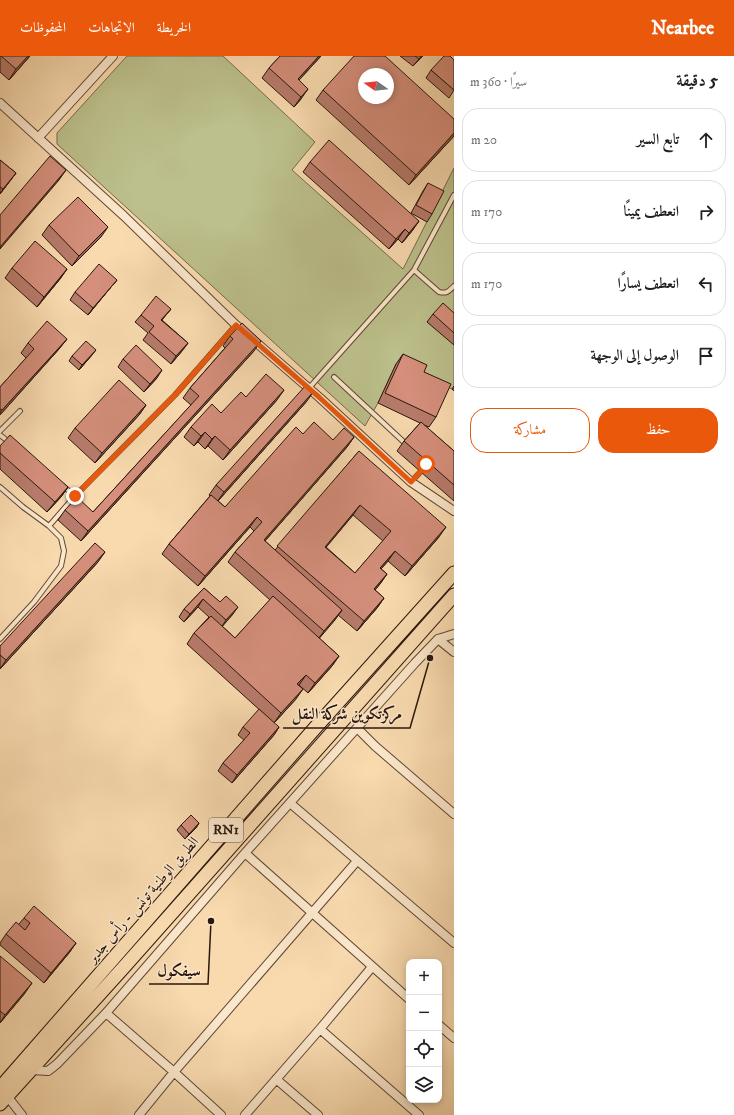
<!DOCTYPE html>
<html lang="ar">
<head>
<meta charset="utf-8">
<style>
  body { margin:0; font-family:"IM FELL DW Pica",Amiri,serif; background:#f6f6f6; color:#222; direction:rtl }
  .controls { position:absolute; right:12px; bottom:12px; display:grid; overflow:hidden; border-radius:8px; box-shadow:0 2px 6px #0003 }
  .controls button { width:36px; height:36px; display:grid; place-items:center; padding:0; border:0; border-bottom:1px solid #e0e0e0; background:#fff; color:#222; font:20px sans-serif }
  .compass { position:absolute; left:358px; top:12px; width:36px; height:36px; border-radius:50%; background:#fff; box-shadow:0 2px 6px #0003; rotate:284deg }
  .stop { position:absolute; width:12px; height:12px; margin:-9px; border:3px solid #ea580c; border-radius:50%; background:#fff }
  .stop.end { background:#ea580c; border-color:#fff; box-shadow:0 1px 4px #0008 }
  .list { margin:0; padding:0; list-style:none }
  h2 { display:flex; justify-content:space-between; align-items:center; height:52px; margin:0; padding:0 16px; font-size:17px }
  h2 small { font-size:13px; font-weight:400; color:#767676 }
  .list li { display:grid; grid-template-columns:26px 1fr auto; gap:12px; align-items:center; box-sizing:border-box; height:64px; margin:0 8px 8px; padding:0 8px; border:1px solid #e0e0e0; border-radius:16px }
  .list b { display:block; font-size:15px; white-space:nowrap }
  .list em { font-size:13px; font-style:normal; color:#767676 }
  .actions { display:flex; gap:8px; padding:12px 16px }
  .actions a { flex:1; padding:9px 0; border:1px solid #ea580c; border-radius:16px; text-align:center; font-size:14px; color:#ea580c }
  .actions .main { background:#ea580c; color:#fff }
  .icon { flex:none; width:22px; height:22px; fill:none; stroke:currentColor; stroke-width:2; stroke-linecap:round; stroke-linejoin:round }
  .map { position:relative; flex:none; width:454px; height:1059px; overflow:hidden; direction:ltr }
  header { display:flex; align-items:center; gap:24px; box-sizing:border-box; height:56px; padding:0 20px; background:#ea580c; color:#fff }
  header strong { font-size:19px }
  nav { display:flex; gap:22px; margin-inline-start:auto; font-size:14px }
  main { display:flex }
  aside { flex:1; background:#fff }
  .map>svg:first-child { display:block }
</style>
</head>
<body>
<header>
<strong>Nearbee</strong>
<nav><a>الخريطة</a><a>الاتجاهات</a><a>المحفوظات</a></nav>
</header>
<main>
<aside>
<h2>5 دقيقة<small>سيرًا · 360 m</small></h2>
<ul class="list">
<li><svg class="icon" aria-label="ahead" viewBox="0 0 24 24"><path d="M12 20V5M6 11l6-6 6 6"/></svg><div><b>تابع السير</b></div><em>20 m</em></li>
<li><svg class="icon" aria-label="right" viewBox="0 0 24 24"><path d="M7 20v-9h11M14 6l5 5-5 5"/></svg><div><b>انعطف يمينًا</b></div><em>170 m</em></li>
<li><svg class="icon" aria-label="left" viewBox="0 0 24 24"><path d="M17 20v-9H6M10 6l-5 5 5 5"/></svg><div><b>انعطف يسارًا</b></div><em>170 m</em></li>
<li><svg class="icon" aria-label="arrive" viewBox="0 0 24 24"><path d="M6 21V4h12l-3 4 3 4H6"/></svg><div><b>الوصول إلى الوجهة</b></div></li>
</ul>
<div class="actions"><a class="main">حفظ</a><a>مشاركة</a></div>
</aside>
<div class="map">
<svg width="454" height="1059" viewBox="0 0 454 1059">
  <rect width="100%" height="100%" fill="#f9daaf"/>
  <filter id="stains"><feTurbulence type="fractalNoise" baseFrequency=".005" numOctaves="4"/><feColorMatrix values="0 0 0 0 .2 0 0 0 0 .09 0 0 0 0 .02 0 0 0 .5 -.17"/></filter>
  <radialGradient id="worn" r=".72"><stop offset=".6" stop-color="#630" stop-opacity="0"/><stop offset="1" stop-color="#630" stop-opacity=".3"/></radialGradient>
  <path fill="#bcc08c" stroke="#736b4c" d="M127 0H223L315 86 292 114 403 213 454 112V331L452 333 396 308 378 347 365 370 57 88V77Z"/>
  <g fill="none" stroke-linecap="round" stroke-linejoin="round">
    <defs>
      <path id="lane" d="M414 214 454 139
        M334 321 407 389
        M309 332 414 214 439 236C447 238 449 235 454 230
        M0 375 20 355
        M0 379 9 386
        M411 426 424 412
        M63 430 75 440
        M0 431 23 451 49 470 61 482 64 495 61 510 34 546 0 583
        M49 470 75 440 175 339 236 269"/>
      <path id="street" d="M0 47 124 160 236 269 320 342 411 426 454 455
        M38 82 113 0
        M438 583 454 596
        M357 672 375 690 454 758
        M290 747 454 887
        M245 797 409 943
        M106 957 174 1016 221 1059
        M439 969 454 982
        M320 973 419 1059
        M31 1014 48 1015 57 1008 106 957 245 797 415 607 438 583 454 578
        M276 1023 318 1059
        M7 1040 22 1059
        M139 1059 174 1016 357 805
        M245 1059 320 973 372 911"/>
      <path id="primary" d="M0 1032 315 672 454 517
        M0 1048 124 911 454 539"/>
    </defs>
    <use href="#lane" stroke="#5e4735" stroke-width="6"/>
    <use href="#street" stroke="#5e4735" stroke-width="10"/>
    <use href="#primary" stroke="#2a160c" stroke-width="15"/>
    <use href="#lane" stroke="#fbe7cb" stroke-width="4"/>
    <use href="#street" stroke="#fbe7cb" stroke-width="8"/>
    <use href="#primary" stroke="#f9daaf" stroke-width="13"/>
  </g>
  <path fill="#b77b6b" stroke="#2a160c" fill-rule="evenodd" d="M0 0H30L9 24 0 16Z
    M280 0H321L299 24 301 43 294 51 262 22 269 12Z
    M400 0H423L413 10Z
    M431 14 454 34 449 42 426 22Z
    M323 34 454 63V80L409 129 316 44Z
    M0 104 16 117 10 125 0 138Z
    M310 106 419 165 412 175 402 187 398 183 389 193 303 116Z
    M428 127 432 158 427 166 411 157 423 135Z
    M49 169 101 181 72 210 42 179Z
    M12 212 67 213 60 223 37 251 5 222Z
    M117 224 111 231 88 259 70 244 75 236Z
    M171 253 162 264 188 287 182 295 171 308 143 284 148 277 135 266 141 259Z
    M454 257V289L427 266 433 258Z
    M230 280 254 295 81 485 58 464 65 454 93 456 191 349 183 342 190 332 225 292 223 290Z
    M67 283 59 293 0 359V331L26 302 21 297 28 287Z
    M403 298 424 316 436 361 429 371 424 369 454 395V445L397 395 404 385 420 367 378 347 396 308Z
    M92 299 79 314 69 305 72 300Z
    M123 303 157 322 144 336 118 311Z
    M454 330V335L452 333Z
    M246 341 277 344 223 404 208 390 205 393 198 386 194 390 184 381 191 371 221 357Z
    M307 345 218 445 225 451 303 378 333 384 354 381 347 391 265 485 275 494 359 395 439 481 405 520 388 505 381 513 387 518 380 528 375 534 384 542 377 552 357 575 338 559 319 582 339 600 332 610 308 637 299 629 296 643 274 667 187 588 194 577 209 561 198 551 184 566 179 561 184 553 204 532 233 558 222 570 235 582 270 544 228 506 235 496 254 475 250 471 198 530 162 498 169 488 210 440 209 439 216 429ZM353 459 383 485 355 517 326 491Z
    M146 349 139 359 95 407 68 382 75 372Z
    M0 390 68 431 61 441 47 456 0 413Z
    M98 506 0 613V590Z
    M243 671H279L274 679 232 727 218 715 223 707 244 684 238 679Z
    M199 767 196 772 185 783 177 774 181 769Z
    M24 862 76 887 69 897 44 927 0 889V887L6 878 19 868Z
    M0 900 25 937 0 967Z"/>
  <path fill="#956457" stroke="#2a160c" d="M28 0H30L9 24 16 13Z
    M319 0H321L291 33 298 23Z
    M421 0H423L413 10 419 3Z
    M308 33 301 43 294 51 301 41Z
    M454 77V80L409 129 416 119Z
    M66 114 59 124 0 193 1 190Z
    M16 117 10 125 0 138 3 133Z
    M419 165 412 175 402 187 409 177Z
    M108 171 101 181 72 210 79 200Z
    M405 173 398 183 389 193 396 183Z
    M67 213 60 223 37 251 44 241Z
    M117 224 111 231 88 259 93 252Z
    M171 253 165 260 156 272 161 264Z
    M67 283 59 293 0 359V357L2 354Z
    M261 285 254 295 81 485 88 475Z
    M188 287 182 295 171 308 176 300Z
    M96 294 92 299 79 314 82 309Z
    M162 314 157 322 144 336 150 328Z
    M284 334 277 344 223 404 230 394Z
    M314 335 307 345 217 446 224 436Z
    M146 349 139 359 95 407 102 397Z
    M205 376 198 386 194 390 201 380Z
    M215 380 208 390 205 393 212 383Z
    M354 381 347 391 257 494 264 484Z
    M68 431 61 441 47 456 55 446Z
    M360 449 353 459 318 501 325 491Z
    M257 461 250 471 198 530 205 520Z
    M446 471 439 481 405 520 412 510Z
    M395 495 388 505 373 522 380 512Z
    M105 496 98 506 0 613 6 604Z
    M387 518 380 528 367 543 374 533Z
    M384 542 377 552 357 575 364 565Z
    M203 543 198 551 184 566 190 558Z
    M238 551 233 558 221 572 226 564Z
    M342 554 335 564 317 585 324 575Z
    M339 600 332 610 308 637 315 627Z
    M306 619 299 629 290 638 297 628Z
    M303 633 296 643 274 667 281 657Z
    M279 671 274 679 232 727 237 719Z
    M199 767 196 772 185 783 189 778Z
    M76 887 69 897 44 927 51 917Z
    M32 927 25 937 0 967 5 959Z"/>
  <path fill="#d58f7c" stroke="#2a160c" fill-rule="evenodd" d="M1 0H28L16 13Z
    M280 0H319L298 23 308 33 301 41 269 12Z
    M354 0H385L454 63V77L416 119 323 34ZM364 18H388V42H364Z
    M415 0H421L419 3Z
    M444 0H450L454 4V34L431 14Z
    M329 84 419 165 409 177 405 173 396 183 310 106Z
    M50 100 66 114 1 190H0V159Z
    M0 104 16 117 3 133 0 131Z
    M428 127 444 135 432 158 416 149Z
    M78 141 108 171 79 200 49 169Z
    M35 185 67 213 44 241 12 212Z
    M99 208 117 224 93 252 75 236Z
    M156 240 171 253 161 264 188 287 176 300 149 276 154 270 141 259Z
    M443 247 454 257V277L433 258Z
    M47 265 67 283 2 354 0 353V331L34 293 28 287Z
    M242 267 261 285 88 475 65 454 77 441 93 456 199 340 190 332 233 283 230 280Z
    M86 285 96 294 82 309 72 300Z
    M136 289 162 314 150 328 123 303Z
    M403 298 427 309 424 316 451 328 436 361 385 337Z
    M266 318 284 334 230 394 215 380 212 383 205 376 201 380 191 371 212 348 221 357 241 336 246 341Z
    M119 324 146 349 102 397 75 372Z
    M307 328 314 335 224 436 216 429Z
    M314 366 333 384 344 372 354 381 264 484 342 554 324 575 235 496 262 466 257 461 205 520 169 488 211 439 225 451 296 371 303 378Z
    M421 366 454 395V429L404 385Z
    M10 379 68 431 55 446 0 397V390Z
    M359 395 446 471 412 510 395 495 380 512 387 518 374 533 384 542 364 565 277 490ZM360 449 391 475 355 517 325 491Z
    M95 487 105 496 6 604 0 599V590Z
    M204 532 220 546 226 540 238 551 226 564 203 543 190 558 184 553Z
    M273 540 339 600 315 627 306 619 297 628 303 633 281 657 194 577 211 560 235 582Z
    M259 653 279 671 237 719 223 707 250 677 243 671Z
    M191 759 199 767 189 778 181 769Z
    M34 850 76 887 51 917 6 878 16 866 25 874 30 867 24 862Z
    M0 900 32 927 5 959 0 955Z"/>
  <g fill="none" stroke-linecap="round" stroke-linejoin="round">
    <path stroke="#ea580c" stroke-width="5" d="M75 440 175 339 236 269 320 342 411 426 424 412 426 408"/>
  </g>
  <g text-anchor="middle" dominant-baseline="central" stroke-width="3" stroke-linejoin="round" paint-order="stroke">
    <rect fill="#fbe7cb" stroke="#695545" stroke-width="1" x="209" y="762" width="34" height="24" rx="3"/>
    <g font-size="14" font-weight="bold" fill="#2a160c">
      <text x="226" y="774">RN1</text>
    </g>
    <g font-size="15" fill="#2a160c" stroke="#fbe7cb">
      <text transform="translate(143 844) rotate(-49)">الطريق الوطنية تونس - رأس جدير</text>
    </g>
  </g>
  <path fill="none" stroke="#2a160c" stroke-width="1.5" d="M430 602L410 672H283M211 865L208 928H149"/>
  <g fill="#2a160c" stroke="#fbe7cb" stroke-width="1.5">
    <circle cx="430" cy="602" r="4"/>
    <circle cx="211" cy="865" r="4"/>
  </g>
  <g font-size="16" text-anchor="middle" font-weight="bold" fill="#2a160c" stroke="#fbe7cb" stroke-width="3" stroke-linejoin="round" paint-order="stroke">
    <text x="347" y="663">مركزتكوين شركة النقل</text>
    <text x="179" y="920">سيفكول</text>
  </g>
  <rect width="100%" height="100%" filter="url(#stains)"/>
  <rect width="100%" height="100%" fill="url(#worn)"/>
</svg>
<div class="controls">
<button>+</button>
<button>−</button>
<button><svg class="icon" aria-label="locate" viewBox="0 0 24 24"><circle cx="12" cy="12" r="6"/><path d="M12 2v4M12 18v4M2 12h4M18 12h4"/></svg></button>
<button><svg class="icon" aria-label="layers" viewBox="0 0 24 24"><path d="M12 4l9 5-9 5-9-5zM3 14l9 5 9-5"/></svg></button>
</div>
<svg class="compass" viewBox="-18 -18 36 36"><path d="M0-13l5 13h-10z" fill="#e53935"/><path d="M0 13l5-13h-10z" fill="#767676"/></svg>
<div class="stop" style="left:426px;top:408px"></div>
<div class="stop end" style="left:75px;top:440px"></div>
</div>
</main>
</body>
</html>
